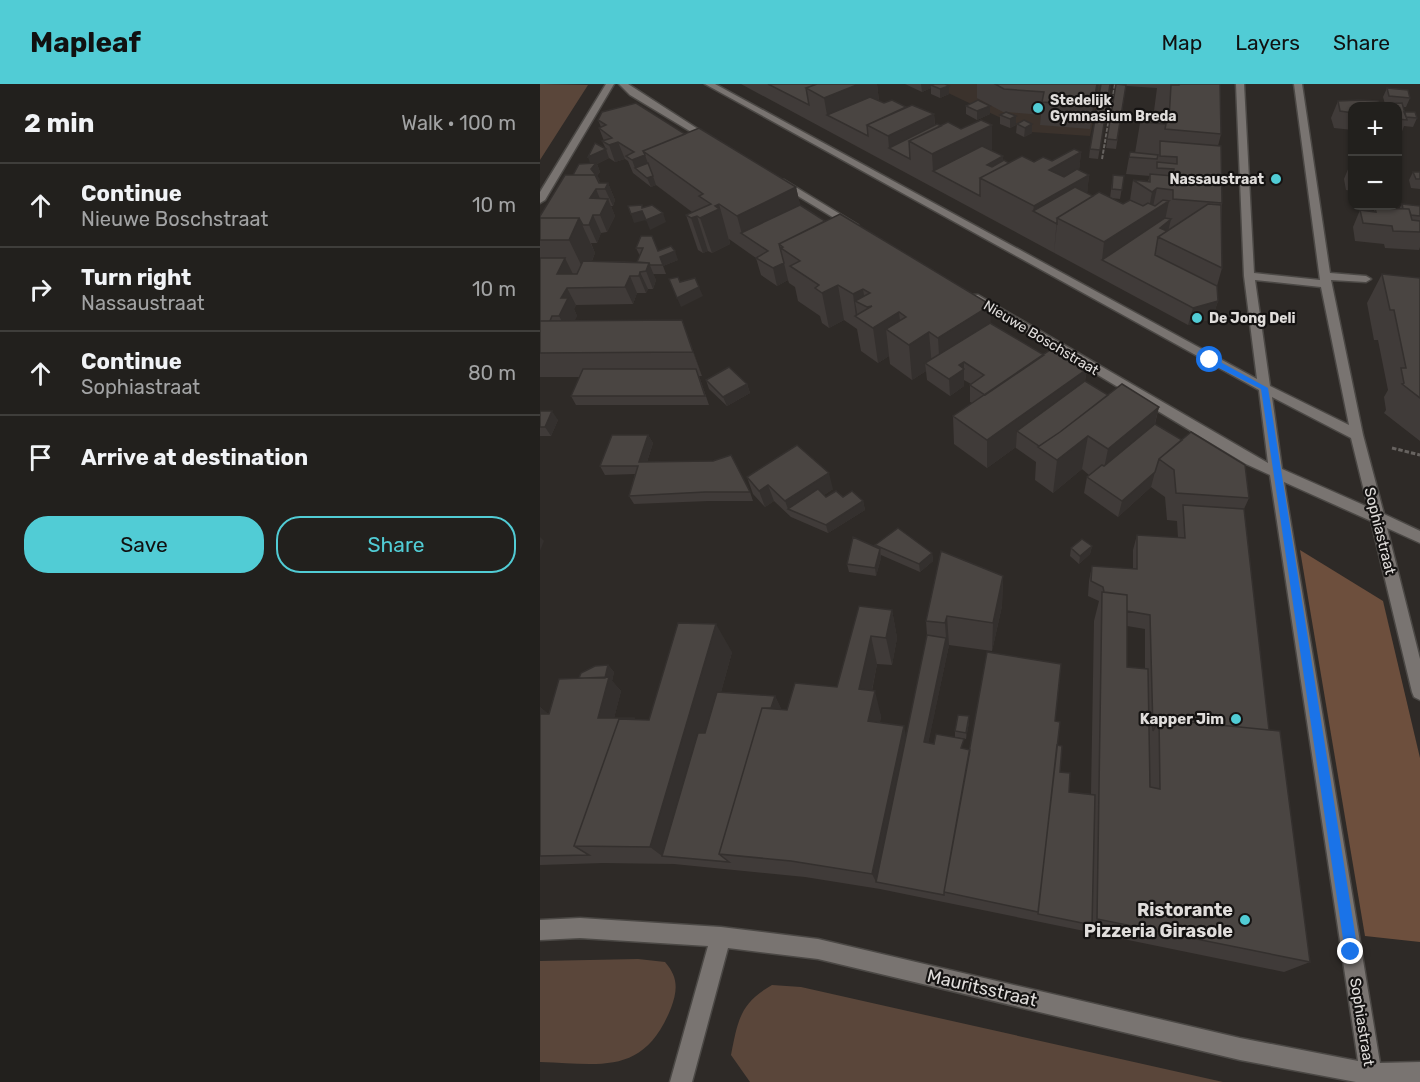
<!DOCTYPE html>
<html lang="en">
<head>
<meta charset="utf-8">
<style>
  body { margin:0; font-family:Rubik,sans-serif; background:#2e2d2a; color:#f1f3f6 }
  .controls { position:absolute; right:18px; top:18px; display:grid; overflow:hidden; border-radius:12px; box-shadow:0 2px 4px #0004 }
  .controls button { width:54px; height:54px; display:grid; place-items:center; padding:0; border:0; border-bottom:2px solid #3f3e3b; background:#22201d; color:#f1f3f6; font:30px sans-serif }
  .stop { position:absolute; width:18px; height:18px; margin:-14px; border:4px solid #1a73e8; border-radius:50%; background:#fff }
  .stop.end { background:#1a73e8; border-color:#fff; box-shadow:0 2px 6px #0008 }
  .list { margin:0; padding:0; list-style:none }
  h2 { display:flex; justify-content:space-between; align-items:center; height:78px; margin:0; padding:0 24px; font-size:26px }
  h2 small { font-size:20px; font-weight:400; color:#a2a3a4 }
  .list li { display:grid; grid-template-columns:39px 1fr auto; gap:18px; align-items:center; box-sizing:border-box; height:84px; padding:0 24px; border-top:2px solid #3f3e3b }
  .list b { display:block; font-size:22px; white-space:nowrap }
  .list p { margin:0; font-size:20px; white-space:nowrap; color:#a2a3a4 }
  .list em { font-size:20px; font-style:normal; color:#a2a3a4 }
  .actions { display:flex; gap:12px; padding:18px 24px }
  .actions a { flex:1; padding:14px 0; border:2px solid #51ccd5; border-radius:24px; text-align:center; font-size:21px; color:#51ccd5 }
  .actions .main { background:#51ccd5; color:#111 }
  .icon { flex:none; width:33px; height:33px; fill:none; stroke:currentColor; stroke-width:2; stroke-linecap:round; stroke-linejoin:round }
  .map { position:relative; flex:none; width:880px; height:998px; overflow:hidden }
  header { display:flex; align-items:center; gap:36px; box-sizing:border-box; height:84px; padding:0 30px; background:#51ccd5; color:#111 }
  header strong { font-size:28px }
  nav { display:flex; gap:33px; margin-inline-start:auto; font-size:21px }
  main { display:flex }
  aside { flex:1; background:#22201d }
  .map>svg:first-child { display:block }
</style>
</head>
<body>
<header>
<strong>Mapleaf</strong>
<nav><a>Map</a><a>Layers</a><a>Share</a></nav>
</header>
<main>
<aside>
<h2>2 min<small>Walk · 100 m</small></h2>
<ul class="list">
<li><svg class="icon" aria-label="ahead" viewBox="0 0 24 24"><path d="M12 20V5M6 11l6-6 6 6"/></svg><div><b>Continue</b><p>Nieuwe Boschstraat</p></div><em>10 m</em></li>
<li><svg class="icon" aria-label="right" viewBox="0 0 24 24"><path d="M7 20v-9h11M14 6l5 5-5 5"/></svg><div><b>Turn right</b><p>Nassaustraat</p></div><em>10 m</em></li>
<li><svg class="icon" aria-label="ahead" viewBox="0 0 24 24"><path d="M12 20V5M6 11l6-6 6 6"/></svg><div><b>Continue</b><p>Sophiastraat</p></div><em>80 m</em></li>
<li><svg class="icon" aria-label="arrive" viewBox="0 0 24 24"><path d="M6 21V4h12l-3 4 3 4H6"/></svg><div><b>Arrive at destination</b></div></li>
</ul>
<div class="actions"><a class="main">Save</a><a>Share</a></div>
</aside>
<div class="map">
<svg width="880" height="998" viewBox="0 0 880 998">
  <rect width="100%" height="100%" fill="#2e2a27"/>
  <path fill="#3b322c" d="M389 0H561L550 52 491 48Z"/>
  <path fill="#5a463a" d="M0 0 48 1 0 76Z
    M98 875 125 878C138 893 138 905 131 924 104 992 61 980 0 978V877Z
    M232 901 261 903 683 998H210L191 971C198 936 200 919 232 901Z"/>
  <path fill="#6d4f3d" d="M760 466 843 517 880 674V858L825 852Z"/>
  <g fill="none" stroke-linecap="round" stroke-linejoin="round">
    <defs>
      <path id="minor" d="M66 0H74L5 116 0 119V108Z
        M79 0H88L175 56 168 58 90 11Z
        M165 0H175L717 295 704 192 696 0H704L714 189 780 196 754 0H762L790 189 826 192 831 195 826 198 791 196 823 351 844 430 880 447V459L847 444 880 575V616L874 613 872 608 831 437 744 398 840 979 880 978V998H816L700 976 278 875 188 864 152 998H130L168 862 40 854 0 856V836L40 834 181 843 278 855 700 954 818 977 730 391 706 380 428 213 430 211H438L728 379 719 306ZM715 196 781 203 809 341 730 302ZM732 313 811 354 828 423 742 385Z
        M238 96H244L318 141 309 143 238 100Z"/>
    </defs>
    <use href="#minor" stroke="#4b4845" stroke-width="3"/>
    <path stroke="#676360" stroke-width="2" stroke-dasharray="4 1.5" stroke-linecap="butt" d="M562 75 575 0"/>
    <path stroke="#676360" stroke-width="3" stroke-dasharray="4.5 2" stroke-linecap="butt" d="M852 364 880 371"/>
    <use href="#minor" fill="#797471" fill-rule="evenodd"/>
  </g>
  <path fill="#403b39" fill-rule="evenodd" d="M201 0H337L339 17 344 19 366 23 394 30 395 41 421 45 452 41V67L463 72V77L469 79 512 77 541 68 539 86 549 91 547 109 553 112 570 114 573 91 584 92 580 115 571 114 583 120 590 116 593 96 608 97 610 92 586 90 590 68 595 69 601 33 625 35 626 28 614 27 617 4 586 2 576 65 566 64 576 0H680L681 50 678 62 682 119V184L677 202 678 217 672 235 648 241Z
    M365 0H393L409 10 400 14 391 10V4L382 8Z
    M437 0H559L550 45 500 41 501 31 466 28 476 41 470 44 460 40V31L466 28H463L437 14Z
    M571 0 558 75 549 74 550 65Z
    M847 4 870 14 866 23H863L864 28 877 34 873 43 864 42 860 53H858V22H813V46L794 44 791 34 798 17 845 20 843 13Z
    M426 22H450V30L437 36 426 30Z
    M58 36 145 50 256 103 260 121 285 137 451 221 450 239 504 271 547 285 545 297 568 311 619 323 615 340 709 414 704 425 729 646 770 878 744 888 340 805 265 793 134 780 63 779 0 781V623L8 630 39 594 68 581 74 588 72 597 81 607 74 634H94L96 636H109L192 568 181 608 235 612 241 625 247 626 297 603 319 522 352 526 357 554 352 581 337 580 332 607 341 632 340 638 366 653 387 551 386 537 463 492 462 522 452 567 409 561 388 659 430 666 515 637 520 688 529 708 551 710 554 537 559 517 548 512 549 497 552 482 593 485V466L597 451 638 454 637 437 627 436 625 413 611 403 578 433 544 409 547 393 549 391 542 385 513 409 495 396 496 378 476 364V363L447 384 414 360 413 332 432 319 430 318V301L431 300 424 296V302L410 312 387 296 386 287 372 296 350 280 349 272 338 279 321 267 317 245 304 236 289 244 282 239 280 232 258 217 255 203 249 199 248 196 237 202 221 191 216 174 189 155 190 160 172 169 168 167 163 169 158 166 146 131 152 128 116 101 111 103 93 89 88 77 85 75 75 78 69 74 57 80 60 88 57 92 60 99H68L75 116 73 122H71L75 132 67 148 61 149 57 159H51L55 169 52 177 97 178 100 172 96 164 101 152 118 167 138 176 123 182 126 190H113L116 196 113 205H108L106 209H97L93 220 36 221 34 225 37 232 34 237 142 236 162 292H159L169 321H36L31 312 40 293H0V132L33 91 50 79 66 65 62 57H64L59 44 61 43ZM587 542 605 545V585L587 583Z
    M484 36 492 49 484 53 476 49 477 40Z
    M811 78H813V107L806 106 804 95Z
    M858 83 861 98 858 106Z
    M873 88H880V105L871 104 869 96Z
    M862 120 880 122V163L879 166 845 164 844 160 815 157 813 143 820 126 834 127 835 124 859 125Z
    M842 190 880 194V357L844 329 846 326 844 313 848 306 838 256H834L827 219Z
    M166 296 207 300 210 309 187 322 169 305Z
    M0 327 18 336 11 352H0Z
    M108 351 113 359 107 378 210 408 213 417H169L94 420 89 412 95 390 65 391 60 382Z
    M207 393 293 405 284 411 286 413H303L323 417 325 426 288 449 251 433 234 417 225 423 213 410Z
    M335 461 392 469 393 477 380 488 341 471V474L336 492 309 488 307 480 335 463Z
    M552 462 550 470 539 480 530 472 531 464Z
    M429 632V638L426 655 415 653V647Z"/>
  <path fill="#34302e" d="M317 0H337L340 26 287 31 290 48 284 14Z
    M381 0H393L391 1V4L382 8Z
    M557 0H559L550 45 553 22Z
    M409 2V10L400 14V5Z
    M450 22V30L437 36V27Z
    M394 30 396 59 369 57 349 64 348 52Z
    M476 32V41L470 44V35Z
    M492 40V49L484 53 485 44Z
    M452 41V75L393 87 392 70Z
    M78 58 85 75 75 78 69 61Z
    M66 65 69 74 57 80 60 88 55 94 48 73Z
    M541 68 538 97 549 91 546 122 517 134 514 169 517 140 493 127 494 122 509 86Z
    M105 71 111 88 95 84 92 76Z
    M463 72V89L447 81Z
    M113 92 116 101 111 103 107 94Z
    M68 99 75 116 73 122 65 105Z
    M256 103 264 138 202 150 197 132Z
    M617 104 612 127 629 117 624 141 631 135 627 152 619 154 562 176 564 158 608 130 612 108Z
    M56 105 63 122 50 114Z
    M68 115 75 132 67 148 60 131Z
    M179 120 190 160 172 169 160 134 175 122Z
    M102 127 106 136 94 139 91 130Z
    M123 129 126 138 110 146 106 136Z
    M53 131 61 149 57 159 49 141Z
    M157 132 168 167 163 169 151 134Z
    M39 134 55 169 46 191 29 156Z
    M135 167 138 176 123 182 120 173Z
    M25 174 34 192 27 204 36 221 34 225 37 232 29 250 19 232 21 214 17 190Z
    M109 179 116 196 113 205 106 187Z
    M244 179 248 196 237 202 233 184Z
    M100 188 108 205 106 209 99 192Z
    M90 192 97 209 93 220 85 203Z
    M298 201 304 236 289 244 282 209Z
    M159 203 163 212 141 223 137 214Z
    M323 205 326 223 315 217 318 234 316 233 313 210Z
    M678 217 672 235 648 241 653 224Z
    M451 221 450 256 400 288 398 254Z
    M332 222 359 228 362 256 346 245 349 272 338 279 333 244 330 242 327 223Z
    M142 236 151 260 162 292 153 268Z
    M389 248 392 283 385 279 386 287 372 296 369 261Z
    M424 278V302L410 312 409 295 419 281Z
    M547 285 542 314 477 347 476 363 447 384V356Z
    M207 300 210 309 187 322 183 313Z
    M619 323 610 357 561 399 568 365Z
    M12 327 18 336 11 352 5 343Z
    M108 351 113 359 104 387 99 378Z
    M548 352 542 385 513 409 517 376Z
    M615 388 611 403 578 433 582 417Z
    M289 389 293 405 257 429 248 425 245 417Z
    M228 401 234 417 225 423 219 407Z
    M323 417 325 426 288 449 286 441Z
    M0 453 4 457 0 467Z
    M552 462 550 470 539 480 540 472Z
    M340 465 341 474 336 492 335 484Z
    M392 469 393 477 380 488 379 480Z
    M463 492 462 522 452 567 453 539Z
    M352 526 357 554 352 581 346 554Z
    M407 532 409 561 386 670 384 658 406 554 405 539Z
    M176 540 192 568 136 773 122 772 110 763Z
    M331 552 337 580 327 630 319 605Z
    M68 581 74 588 72 597 81 607 71 646 58 634 64 600Z
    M335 607 341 632 335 660 328 637Z
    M235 612 241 624 202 772 191 771Z
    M0 623 12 633 0 635Z
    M429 632V638L426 655V649Z
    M364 642 369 666 336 798 332 790Z"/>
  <path fill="#4a4542" stroke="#34302e" stroke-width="1.5" d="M228 0H277L266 4 269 21Z
    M277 0H319L284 14 266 4Z
    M394 0H405L409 2 400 5 391 1Z
    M455 0H557L553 22 502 18 504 8 464 5Z
    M561 0H570L560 66 550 65Z
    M576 0 586 1 577 56 567 55Z
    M639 0H680L681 50 625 45 626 40 600 38 601 33 629 35 631 1H639Z
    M847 4 868 6 870 14 849 12Z
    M330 13 344 19 352 16 366 23 327 41 328 52 287 31Z
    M438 16 450 22 437 27 426 22Z
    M821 16 838 17 839 20 862 19 867 36 858 35V22H813V29L800 27 798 17Z
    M96 19 145 50 103 67 105 71 92 76 86 72 94 68 78 58 69 61 62 57 72 54 59 44 66 41 58 36 62 28Z
    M372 21 394 30 348 52 327 41Z
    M466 28 476 32 470 35 460 31Z
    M864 28H875L877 34 866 33Z
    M441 36 452 41 392 70 369 57 408 38 421 45Z
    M484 36 492 40 485 44 477 40Z
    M397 40 401 42 369 57 370 75 349 64Z
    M159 44 256 103 197 132 179 120 175 122 179 125 160 134 157 132 151 134 146 131 171 120 159 112 163 110 103 67Z
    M620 57 681 62 682 119 633 115V106L617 104 612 108 593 96 610 98V90L633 92 634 85 617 84V78L637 80V73L620 72Z
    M55 59 66 65 48 73Z
    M442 62 463 72 447 81 452 83 464 76 469 79 440 94V112L393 87Z
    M534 65 541 68 509 86 524 93 537 85 549 91 494 122 440 94 482 72 494 78 503 73 512 77Z
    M590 68 618 71 617 75 589 73Z
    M56 79 51 85 59 95H57L55 91H33L39 80Z
    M108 79 113 92 107 94 95 84Z
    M858 83 861 98H858Z
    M873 88H880V95H876Z
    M25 91H55L59 99H68L65 105H56L50 114 68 115 60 131H53L49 141H43L39 134H0V132Z
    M573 91 584 92 582 106 572 105Z
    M535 103 553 112 517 134V140L493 127Z
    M559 108 583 120 590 116 603 122 608 119 615 122 623 116 629 117 564 158 517 134Z
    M668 120 681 121 682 184 618 153Z
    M862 120 880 122V132L871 131 869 125H863Z
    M102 121V124L112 121 123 129 106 136 102 127 91 130 88 122Z
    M260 121 285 137 239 160 244 179 233 184 216 174 228 167 201 149Z
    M835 124 869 125 872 136 880 137V148L853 147 852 142 823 139 820 126 836 128Z
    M300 130 451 221 398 254 389 248 369 261 346 245 366 233 359 228 333 244 315 232 332 222 327 223 315 217 330 209 323 205 313 210 298 201 282 209 275 204 279 201 250 182 260 177 241 164 243 163 239 160Z
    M0 134H39L29 156H0Z
    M625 134 631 135 620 144 627 147 618 153 615 171 677 202 678 217 653 224 562 176Z
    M101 152H112L118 167 131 162 135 167 120 173 123 181H110L109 179 97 178 103 164H96Z
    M0 174H25L17 190H37L43 177 109 179 106 187 100 188 99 192H90L85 203 27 204 21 214H28L19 232H12L10 237H0Z
    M842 190 880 194V314L862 300 864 299 861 284H866L854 226H850Z
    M138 193 140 198 155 194 159 203 137 214 129 195Z
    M142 236 153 268 0 269V237Z
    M450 239 504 271 445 311 430 301 444 291 424 278 419 281 424 285 409 295 385 279Z
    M513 264 547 285 447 356 413 332Z
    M189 283 207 300 183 313 166 296Z
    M43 285H156L165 312H31Z
    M545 297 568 311 520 348 499 362 477 347Z
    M582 300 619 323 568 365 548 352 517 376 498 363 520 348Z
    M0 327H12L5 343H0Z
    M615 340 642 356 619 375 615 388 582 417 547 393 562 381 564 382Z
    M651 348 705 381 709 414 636 409 634 386 619 375Z
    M72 351H108L99 378 173 377 191 371 210 408H165L89 412 98 382H60Z
    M257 361 289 389 245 417 228 401 219 407 207 393Z
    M278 405 286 413 296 407 303 413 312 407 323 417 286 441 248 425Z
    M643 421 704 425 729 646 619 635 613 647 610 531 587 527V511L564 508 563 503 551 497 552 482 597 485V451L645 454Z
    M358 444 392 469 379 480 335 461Z
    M313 453 340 465 335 484 307 480Z
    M542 455 552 462 540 472 531 464Z
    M401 467 463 492 453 539 407 532 405 539 386 537Z
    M562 508 587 511V583L608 585 610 703 620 705 619 635 740 647 770 878 557 835Z
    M319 522 352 526 346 554 331 552 319 605 335 607 328 637 364 642 332 790 251 777 179 770 222 624 247 626 255 599 297 603Z
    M138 539 176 540 110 763 34 762 79 635 109 636Z
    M387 551 406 554 384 658 394 660 396 650 424 655 421 664 430 666 404 808V811L336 798Z
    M447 568 521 580 515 637 520 638 498 828 404 808Z
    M68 581 65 594H39L41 589 55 582Z
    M69 593 58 634H94V635H79L34 762 49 771 0 772V630H9L19 595Z
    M177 608 235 612 231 624H222L179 770 189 778 122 772 158 649H165Z
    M418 631 429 632 426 649 415 647Z
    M517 661 522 662 520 688 530 689 529 708 555 711 552 841 498 830Z"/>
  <path fill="#1a73e8" d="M667 274H673L728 304 818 868 811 875 805 868 721 305 667 278Z"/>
  <g fill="#51ccd5" stroke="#151312" stroke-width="2">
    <circle cx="498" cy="24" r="6"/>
    <circle cx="736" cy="95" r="6"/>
    <circle cx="657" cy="234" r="6"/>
    <circle cx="696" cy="635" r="6"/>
    <circle cx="705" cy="836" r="6"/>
  </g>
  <g text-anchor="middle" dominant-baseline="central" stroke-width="4.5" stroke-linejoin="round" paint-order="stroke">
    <g font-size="14" font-weight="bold" fill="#e0dddb" stroke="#151312" text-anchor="start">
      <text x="510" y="16">Stedelijk<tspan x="510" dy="16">Gymnasium Breda</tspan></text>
      <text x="724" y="95" text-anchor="end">Nassaustraat</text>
      <text x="669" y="234">De Jong Deli</text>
    </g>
    <g font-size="14" fill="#e0dddb" stroke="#151312">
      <text transform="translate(501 254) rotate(31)">Nieuwe Boschstraat</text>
    </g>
    <g font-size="15" fill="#e0dddb" stroke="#151312">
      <text transform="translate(840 447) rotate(76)">Sophiastraat</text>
      <text transform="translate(822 938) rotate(81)">Sophiastraat</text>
    </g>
    <g font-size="15" font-weight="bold" fill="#e0dddb" stroke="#151312" text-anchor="end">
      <text x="684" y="635">Kapper Jim</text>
    </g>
    <g font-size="18" font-weight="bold" fill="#e0dddb" stroke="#151312" text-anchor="end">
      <text x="693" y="826">Ristorante<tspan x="693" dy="21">Pizzeria Girasole</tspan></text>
    </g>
    <g font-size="18" fill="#e0dddb" stroke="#151312">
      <text transform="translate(442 904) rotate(13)">Mauritsstraat</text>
    </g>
  </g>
</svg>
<div class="controls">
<button>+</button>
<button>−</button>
</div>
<div class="stop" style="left:670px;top:276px"></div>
<div class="stop end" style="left:811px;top:868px"></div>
</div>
</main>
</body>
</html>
